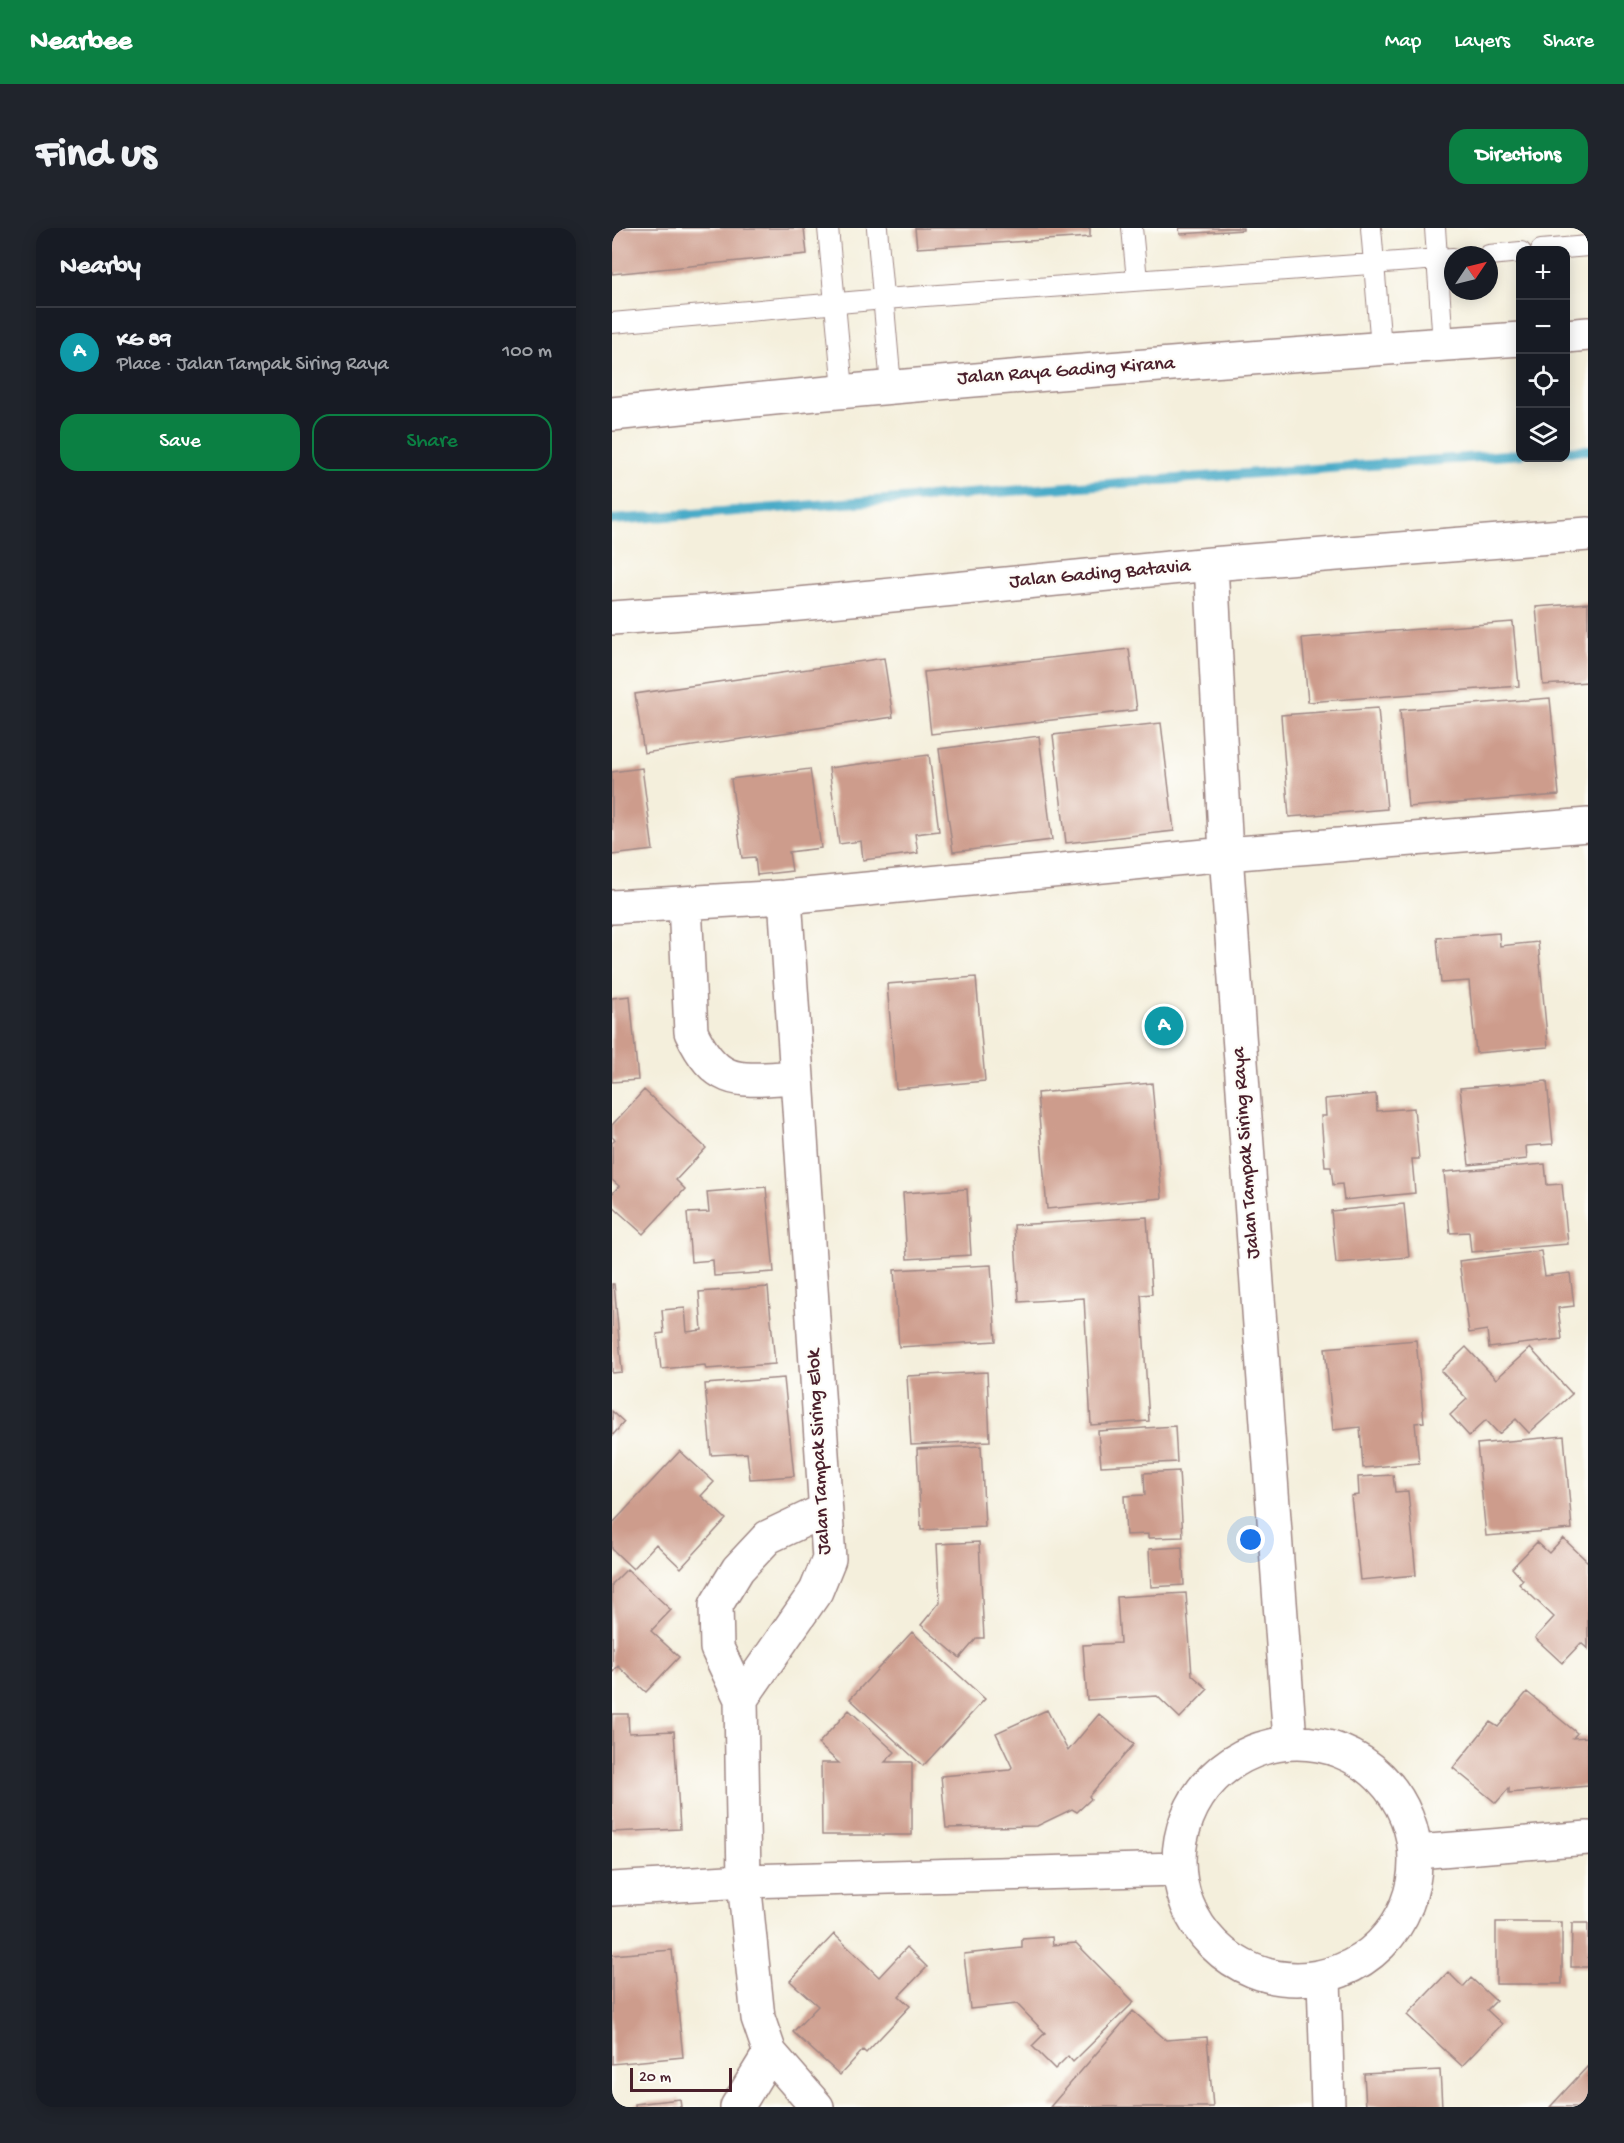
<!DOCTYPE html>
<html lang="en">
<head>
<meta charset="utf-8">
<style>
  body { margin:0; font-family:"Gochi Hand",sans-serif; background:#20242c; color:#f1f3f6 }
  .controls { position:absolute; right:18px; top:18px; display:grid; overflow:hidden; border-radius:12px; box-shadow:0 3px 15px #0003 }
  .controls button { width:54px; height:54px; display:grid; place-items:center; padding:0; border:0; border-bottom:2px solid #363941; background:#171b24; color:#f1f3f6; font:30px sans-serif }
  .compass { position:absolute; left:832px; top:18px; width:54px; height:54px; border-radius:50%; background:#171b24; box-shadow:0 3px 15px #0003; rotate:55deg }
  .scale { position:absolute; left:18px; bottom:15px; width:102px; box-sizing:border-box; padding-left:6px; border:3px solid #4a1f2b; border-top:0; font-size:16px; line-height:21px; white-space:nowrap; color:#4a1f2b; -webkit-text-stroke:4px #fdfcf7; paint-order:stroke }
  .you { position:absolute; left:639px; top:1312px; width:21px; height:21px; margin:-15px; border:4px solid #fff; border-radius:50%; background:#1a73e8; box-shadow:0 0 0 9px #1a73e833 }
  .badge { display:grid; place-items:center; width:39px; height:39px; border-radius:50%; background:#0b8043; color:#fff; font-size:20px; font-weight:700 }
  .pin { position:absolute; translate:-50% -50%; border:3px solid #fff; box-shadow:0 2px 6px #0006 }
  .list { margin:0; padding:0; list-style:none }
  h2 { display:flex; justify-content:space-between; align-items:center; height:78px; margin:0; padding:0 24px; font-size:26px }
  h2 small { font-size:20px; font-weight:400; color:#9ea1a6 }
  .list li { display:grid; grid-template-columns:39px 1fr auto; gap:18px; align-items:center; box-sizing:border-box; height:90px; padding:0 24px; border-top:2px solid #363941 }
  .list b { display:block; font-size:22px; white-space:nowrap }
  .list p { margin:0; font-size:20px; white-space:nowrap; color:#9ea1a6 }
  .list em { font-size:20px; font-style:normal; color:#9ea1a6 }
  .actions { display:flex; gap:12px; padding:18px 24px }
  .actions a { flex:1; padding:14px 0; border:2px solid #0b8043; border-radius:18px; text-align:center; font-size:21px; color:#0b8043 }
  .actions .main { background:#0b8043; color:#fff }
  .icon { flex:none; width:33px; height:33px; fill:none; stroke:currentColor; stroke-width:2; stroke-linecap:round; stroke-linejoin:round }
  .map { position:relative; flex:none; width:976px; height:1879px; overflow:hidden; border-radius:18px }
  header { display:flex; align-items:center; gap:36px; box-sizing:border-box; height:84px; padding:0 30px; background:#0b8043; color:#fff }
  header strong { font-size:28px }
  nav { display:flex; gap:33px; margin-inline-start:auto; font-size:21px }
  .intro { display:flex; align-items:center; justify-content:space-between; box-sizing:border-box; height:144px; padding:0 36px }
  h1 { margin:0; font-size:42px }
  .button { padding:15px 27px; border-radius:18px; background:#0b8043; color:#fff; font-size:21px; font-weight:700 }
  main { display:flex; gap:36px; padding:0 36px }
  aside { flex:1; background:#171b24; border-radius:18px; box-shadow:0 3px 15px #0003 }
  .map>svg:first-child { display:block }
</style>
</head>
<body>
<header>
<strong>Nearbee</strong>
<nav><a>Map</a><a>Layers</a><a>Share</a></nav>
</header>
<div class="intro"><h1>Find us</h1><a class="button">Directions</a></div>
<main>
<aside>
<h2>Nearby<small></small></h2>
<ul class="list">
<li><span class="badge" style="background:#0f9aa8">A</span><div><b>KG 89</b><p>Place · Jalan Tampak Siring Raya</p></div><em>100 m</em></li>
</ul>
<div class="actions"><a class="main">Save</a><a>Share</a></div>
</aside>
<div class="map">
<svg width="976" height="1879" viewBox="0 0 976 1879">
  <rect width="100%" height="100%" fill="#fdfcf7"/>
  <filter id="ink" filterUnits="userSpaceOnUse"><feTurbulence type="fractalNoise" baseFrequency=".0167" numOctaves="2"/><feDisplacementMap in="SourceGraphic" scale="12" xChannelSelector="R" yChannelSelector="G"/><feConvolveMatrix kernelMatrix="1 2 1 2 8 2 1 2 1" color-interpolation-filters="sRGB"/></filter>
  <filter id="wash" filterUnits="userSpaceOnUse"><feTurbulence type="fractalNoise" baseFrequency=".008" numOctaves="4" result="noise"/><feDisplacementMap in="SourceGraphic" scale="24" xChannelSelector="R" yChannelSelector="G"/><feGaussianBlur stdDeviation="1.35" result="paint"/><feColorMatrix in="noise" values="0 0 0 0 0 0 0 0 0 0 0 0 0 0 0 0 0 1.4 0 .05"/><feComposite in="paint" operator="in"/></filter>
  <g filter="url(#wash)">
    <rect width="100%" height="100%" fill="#f4efdc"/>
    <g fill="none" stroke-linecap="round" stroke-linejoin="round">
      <path stroke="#48abc8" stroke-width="10" d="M954 223 976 222
        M0 292 909 226"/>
    </g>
    <g id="blocks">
      <path fill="#cd9c8c" d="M0 0H192L195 26 0 46Z
        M303 0H478V9L305 20Z
        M567 0H631V2L568 6Z
        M976 375V454L931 457 924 379Z
        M901 394 907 458 696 474 690 410Z
        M517 421 525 482 319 506 312 444Z
        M272 430 281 489 32 525 23 466Z
        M938 470 947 567 796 579 788 482Z
        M766 480 775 581 677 589 669 487Z
        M549 495 562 603 454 615 441 507Z
        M427 508 440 612 341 624 327 521Z
        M317 527 327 603 303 606 306 625 251 632 249 613 227 616 217 540Z
        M30 540 41 622 0 627V544Z
        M198 541 209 620 177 624 180 643 145 647 143 629 130 630 119 551Z
        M887 705 888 718 926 714 936 819 864 825 857 753 829 755 825 710Z
        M364 749 373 853 284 861 275 756Z
        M18 768 26 852 0 854V770Z
        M559 788 561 806 543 808 542 789Z
        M935 853 941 916 914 918 915 931 857 937 848 860Z
        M540 855 550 970 435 981 425 865Z
        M32 862 94 920 64 952 73 961 31 1006 0 978V966L7 958 0 952V915L3 912 0 909V897Z
        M764 866 765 883 802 880 807 931H800L803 965 732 972 730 956 721 957 719 939H713L709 888H714L713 871Z
        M933 936 935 957 950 956 956 1016 859 1024 857 1004 838 1005 832 944Z
        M154 959 162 1044 102 1048 101 1032 79 1034 75 985 97 984 95 964Z
        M355 961 359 1027 295 1031 291 965Z
        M792 976 797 1029 724 1035 719 983Z
        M535 989 540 1066 529 1067 537 1193 479 1197 472 1070 407 1074 402 997Z
        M929 1023 933 1048 958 1045 962 1078 946 1080 950 1111 877 1120 875 1102 857 1105 847 1033Z
        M379 1037 384 1113 287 1119 282 1042Z
        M0 1056H2L10 1144 0 1145Z
        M156 1059 163 1136 94 1141 93 1137 49 1141 45 1106 52 1105 50 1082 73 1080 75 1104 90 1102 87 1064Z
        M804 1112 812 1194 803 1195 807 1235 751 1240 748 1199 721 1202 713 1120Z
        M854 1119 884 1151 918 1120 960 1166 917 1205 904 1191 887 1206 874 1192 857 1208 838 1187 855 1171 829 1143Z
        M375 1144 378 1213 299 1217 295 1148Z
        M172 1150 182 1248 138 1251 135 1225 99 1227 93 1156Z
        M0 1183 12 1194 0 1208Z
        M563 1198 565 1234 489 1238 486 1203Z
        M952 1208 960 1301 874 1308 865 1216Z
        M369 1218 373 1299 309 1302 305 1221Z
        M68 1223 102 1254 89 1268 114 1291 69 1340 44 1316 21 1341 0 1321V1296Z
        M567 1243 571 1309 536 1310V1306L514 1307 512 1268 533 1267 532 1245Z
        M781 1247 783 1264 796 1263 804 1347 748 1352 739 1268 747 1267 746 1249Z
        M951 1310 976 1334V1421L969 1415 950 1435 923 1410 942 1389 907 1356 911 1352 900 1340 925 1314 937 1325Z
        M367 1314 372 1410H365L348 1430 309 1397 328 1374 325 1316Z
        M570 1319 572 1357 539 1359 537 1321Z
        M15 1341 59 1382 39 1403 67 1429 34 1464 6 1438 0 1445V1356Z
        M574 1365 580 1447 596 1461 568 1490 545 1468 475 1472 471 1417 508 1415 505 1369Z
        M300 1404 373 1471 311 1538 238 1471Z
        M915 1464 965 1505 961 1510 976 1509V1558L897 1565V1560L884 1575 841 1540 878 1494 886 1499Z
        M237 1482 283 1524 273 1534H300V1607H210L209 1535H227L206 1516Z
        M435 1482 456 1523 487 1486 522 1516 477 1568 479 1571 465 1584 460 1581 425 1598 334 1600 329 1548 398 1542 400 1539 384 1505Z
        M0 1486H16L17 1505 62 1503 68 1601 0 1604Z
        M884 1694H950V1756H884Z
        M960 1695H976V1739H959Z
        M222 1706 267 1749 295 1719 315 1739 287 1768 298 1778 254 1825 251 1822 228 1847 181 1804 206 1778 178 1753Z
        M440 1709 441 1717 464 1715 522 1774 461 1834 456 1828 443 1841 420 1818 433 1805 405 1776 358 1781 352 1726 410 1720V1711Z
        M60 1722 71 1829 0 1836V1727Z
        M836 1744 851 1759 859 1750 884 1773 875 1782 890 1796 850 1838 795 1787Z
        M521 1783 554 1812 595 1809 601 1879H438Z
        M976 1838V1879H938Z
        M828 1842 830 1879H754L752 1846Z
        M68 1871 69 1879H23V1876Z"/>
    </g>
  </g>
  <g filter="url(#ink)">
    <use href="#blocks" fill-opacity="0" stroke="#9f8784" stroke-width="1.5"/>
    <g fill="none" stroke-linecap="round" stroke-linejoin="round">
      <defs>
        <path id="lane" d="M216 0 231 162
          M265 0 279 158
          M520 0 525 52
          M759 0 769 119
          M823 0 831 116
          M929 22 976 18
          M877 27 909 24
          M0 95 272 71 841 30"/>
        <path id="street" d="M599 336 614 626 678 1513
          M0 390 156 379 599 336 976 306
          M173 669 217 1331 204 1363 129 1471 132 1653 146 1790 158 1825 205 1879
          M73 675 79 804C106 861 129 852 185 849
          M0 679 173 669 614 626 976 597
          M129 1471 105 1420 104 1377 126 1341 156 1309 213 1282
          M567 1633a118 118 0 1 1 236 0a118 118 0 1 1-236 0Z
          M805 1624 976 1610
          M0 1661 132 1653 565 1641
          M712 1751 716 1879
          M125 1879 158 1825"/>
        <path id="secondary" d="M954 108 976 106
          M0 186C302 155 605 131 909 111"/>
      </defs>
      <use href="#lane" stroke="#9f8784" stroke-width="22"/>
      <use href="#street" stroke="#9f8784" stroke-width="36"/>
      <use href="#secondary" stroke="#9f8784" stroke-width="36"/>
      <use href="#lane" stroke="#fff" stroke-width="20"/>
      <use href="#street" stroke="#fff" stroke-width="33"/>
      <use href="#secondary" stroke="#fff" stroke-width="33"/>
    </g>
  </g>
  <g text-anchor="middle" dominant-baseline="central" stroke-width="4.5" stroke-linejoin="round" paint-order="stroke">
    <g font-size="20" fill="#4a1f2b" stroke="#fdfcf7">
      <text transform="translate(454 144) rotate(-4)">Jalan Raya Gading Kirana</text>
      <text transform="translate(488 347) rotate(-5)">Jalan Gading Batavia</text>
      <text transform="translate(635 925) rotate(-94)">Jalan Tampak Siring Raya</text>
      <text transform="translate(208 1224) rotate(-93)">Jalan Tampak Siring Elok</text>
    </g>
  </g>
</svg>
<div class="controls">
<button>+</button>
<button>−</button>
<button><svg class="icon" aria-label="locate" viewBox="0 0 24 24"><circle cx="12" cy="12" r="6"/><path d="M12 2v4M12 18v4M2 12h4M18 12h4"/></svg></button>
<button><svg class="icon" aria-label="layers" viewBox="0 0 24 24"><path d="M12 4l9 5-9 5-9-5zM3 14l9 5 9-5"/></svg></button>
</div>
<svg class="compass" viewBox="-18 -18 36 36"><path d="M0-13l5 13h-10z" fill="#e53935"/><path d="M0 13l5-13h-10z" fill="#9ea1a6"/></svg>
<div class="scale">20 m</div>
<div class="you"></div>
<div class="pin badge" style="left:552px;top:798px;background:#0f9aa8">A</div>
</div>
</main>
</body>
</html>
